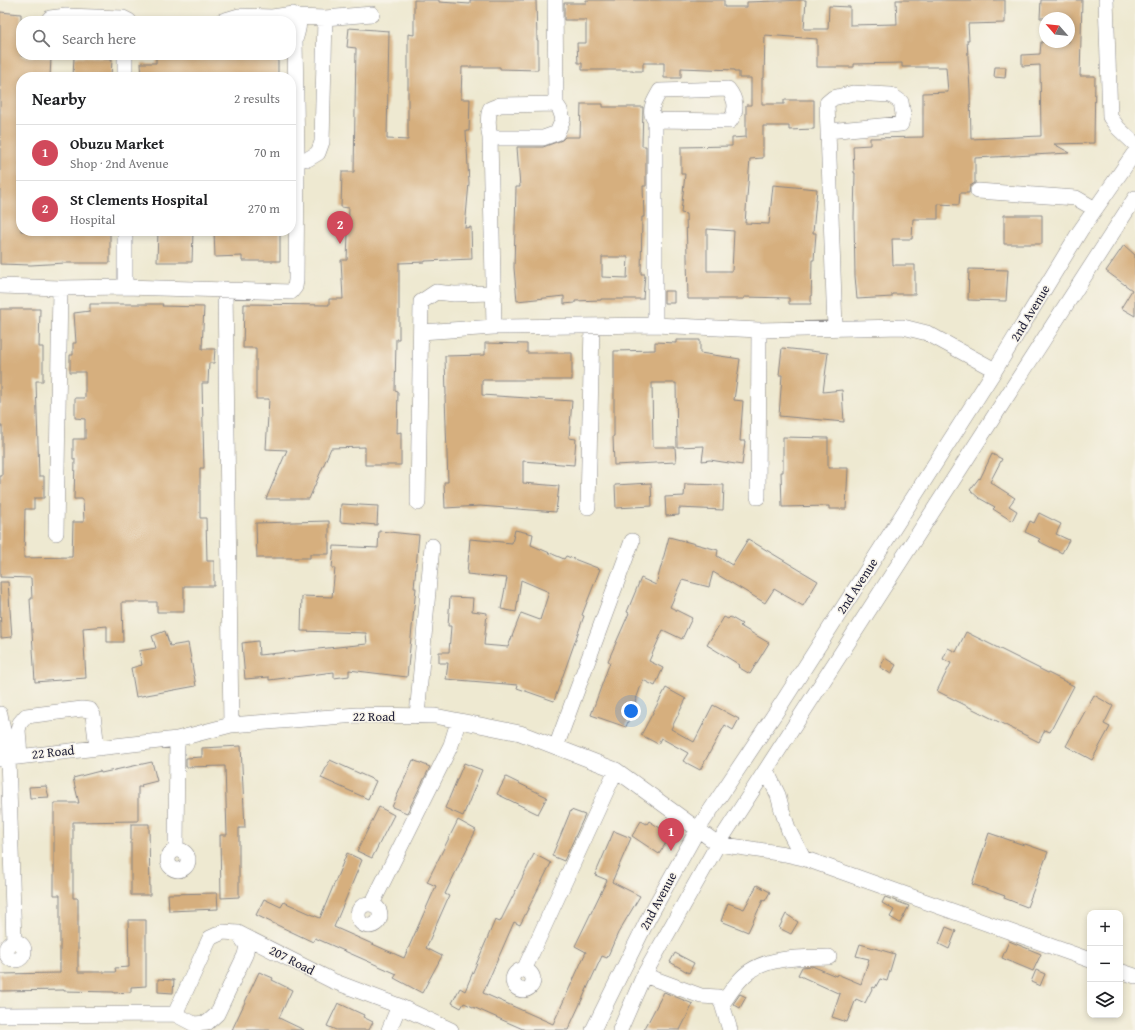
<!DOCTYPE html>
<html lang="en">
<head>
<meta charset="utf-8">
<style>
  body { margin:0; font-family:"Gentium Book Plus",serif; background:#f6f6f6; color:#202124 }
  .controls { position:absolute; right:12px; bottom:12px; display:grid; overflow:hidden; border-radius:8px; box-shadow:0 2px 6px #0003 }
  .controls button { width:36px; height:36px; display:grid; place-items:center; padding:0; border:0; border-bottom:1px solid #e0e0e0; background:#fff; color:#202124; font:20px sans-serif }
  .compass { position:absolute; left:1039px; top:12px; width:36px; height:36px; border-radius:50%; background:#fff; box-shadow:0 2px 6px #0003; rotate:298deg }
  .you { position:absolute; left:631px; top:711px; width:14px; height:14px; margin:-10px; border:3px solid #fff; border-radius:50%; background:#1a73e8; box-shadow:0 0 0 6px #1a73e833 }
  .badge { display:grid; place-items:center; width:26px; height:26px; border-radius:50%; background:#d1495b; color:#fff; font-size:13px; font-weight:700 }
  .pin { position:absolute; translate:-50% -33px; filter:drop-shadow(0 1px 2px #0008) }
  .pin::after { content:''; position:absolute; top:21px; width:14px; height:12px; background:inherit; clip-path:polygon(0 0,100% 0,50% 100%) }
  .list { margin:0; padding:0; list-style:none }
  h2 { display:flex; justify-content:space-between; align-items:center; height:52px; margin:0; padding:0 16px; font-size:17px }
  h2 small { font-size:13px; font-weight:400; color:#757577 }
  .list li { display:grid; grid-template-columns:26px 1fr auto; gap:12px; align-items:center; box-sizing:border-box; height:56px; padding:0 16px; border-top:1px solid #e0e0e0 }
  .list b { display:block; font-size:15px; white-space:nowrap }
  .list p { margin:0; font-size:13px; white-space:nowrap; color:#757577 }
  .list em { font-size:13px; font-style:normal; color:#757577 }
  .icon { flex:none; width:22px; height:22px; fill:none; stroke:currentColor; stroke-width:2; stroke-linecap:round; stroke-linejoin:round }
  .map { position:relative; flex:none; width:1135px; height:1030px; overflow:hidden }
  .search { position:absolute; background:#fff; box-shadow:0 2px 6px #0003; left:16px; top:16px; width:280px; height:44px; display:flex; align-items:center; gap:10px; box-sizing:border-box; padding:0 14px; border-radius:16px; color:#757577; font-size:15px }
  .panel { position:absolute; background:#fff; box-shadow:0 2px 6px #0003; left:16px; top:72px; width:280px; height:164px; border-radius:16px }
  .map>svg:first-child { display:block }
</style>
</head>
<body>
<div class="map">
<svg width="1135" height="1030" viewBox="0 0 1135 1030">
  <rect width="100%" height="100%" fill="#f7f3e8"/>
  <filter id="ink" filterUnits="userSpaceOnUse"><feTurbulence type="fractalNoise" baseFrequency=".025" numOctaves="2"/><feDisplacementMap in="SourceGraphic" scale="8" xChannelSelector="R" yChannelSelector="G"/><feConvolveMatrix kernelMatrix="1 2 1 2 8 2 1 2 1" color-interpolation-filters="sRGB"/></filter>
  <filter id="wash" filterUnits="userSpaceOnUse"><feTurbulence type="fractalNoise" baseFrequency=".012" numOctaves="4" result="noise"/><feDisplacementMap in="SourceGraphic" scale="16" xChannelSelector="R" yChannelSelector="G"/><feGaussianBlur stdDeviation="0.9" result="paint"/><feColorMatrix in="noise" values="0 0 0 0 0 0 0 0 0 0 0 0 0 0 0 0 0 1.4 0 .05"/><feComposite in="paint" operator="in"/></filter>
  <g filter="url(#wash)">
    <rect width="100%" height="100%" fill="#eee9d1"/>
    <g id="blocks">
      <path fill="#d6af7e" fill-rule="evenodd" d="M414 0H439V2L470 4V0H536L537 40H538V70L500 69V67H462L461 99H470L469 131H466L469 183 465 228 471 227 472 259 425 261V262L399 263V339H396L395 391 398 392 397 433 401 432V465H365V447L331 448 309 499H266L287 450 266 449 269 399H256V348H243L244 304 329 305V299H343L341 260H347L349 208 341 207 342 172H354L356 48 347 47 349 28 389 31 387 139 408 140V34L414 35Z
        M586 0H724V7H747V2L806 0 804 29H828L829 6 850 7V25L897 24 896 0H1005V23L968 24 969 40H967L970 90 971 139 1041 136 1040 65 1022 66V55L1040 54 1041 42H1069V18H1040L1041 0H1082L1080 76H1095L1094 143 1054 144 1070 153 975 158V183L970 186 969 193H960L959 205 938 204V219H913L912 239H892L893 265H915V294H892V297L857 299 855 276 854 217 855 173H854L853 146 870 145V138L923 137V93L948 92 946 67H902V63L854 64V67H817V39L765 35 764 78H762V104H784V100H814V129L789 130V126H763V158L750 159 745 223 769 224 773 185 817 189 813 233H816L814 260H812L811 304H789V298L744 297V299H688L686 214 681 213 685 174H681V147L732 146V138L746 137V105H751V78H739V72H735V70L681 68V78H664V63H643V71H633V70H582V63H578L577 43H586V20H564V3H586ZM707 229 734 231 732 271H707Z
        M0 12 21 14V56L51 58 50 77H21V231H110V263H65L31 265 0 264Z
        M201 55H236V58L278 59V77H142L141 63H156V57L201 56Z
        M74 57 112 59 111 77H73Z
        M995 67H1006L1005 78 994 77Z
        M581 104H603V107H643L642 146H646V186H643L644 217H642L641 274H645L643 299H601V300L575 301V303L564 304V296L517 301 514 268 516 187H520L517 147H543L562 140 565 137H580ZM602 257H628L627 278 602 277Z
        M1004 215H1042V244H1004Z
        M158 231H193L192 262H157Z
        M214 231H280V261H242V256L215 257Z
        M1124 245 1135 255V316L1121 308 1132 290 1106 271Z
        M969 269 1008 270 1006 301 968 300Z
        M664 291H674V303H664Z
        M90 304H163L162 306 204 307 202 349H215L214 363H209L208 383H202L204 468H200V518H206L207 561H214V586H184V612H157V602H122L123 642H107V626L83 628 86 678 35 682 30 599H32L31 578 0 577V476H2V426H0V309H40L39 347H43V381H36L39 476H44V498H34V509H25L24 558 72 557 73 522H84L83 499H74L75 459H73V439H85V419L75 418V398H85V372H70V355H73V343H76L74 313 90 311Z
        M676 340H700V353L740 359 734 400 743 401 740 441H745L742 465 710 460 702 461 704 446 677 447 676 383H652L653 447H675L676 462 614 465 613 436H614V351L655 350V342L676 343Z
        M485 343 527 344V353H572V380H482V395L572 401 569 438 576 439 574 465 523 461V483L559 486 556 512 480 506 445 508 444 482H448L445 396H446L445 356 485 355Z
        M782 348 828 353 823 392 842 390 844 422 779 416 782 375H779Z
        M783 437 828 438V468H848L846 509H829V506L782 507 781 472H783Z
        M992 454 1002 459 990 482 1015 498 1009 506 1017 511 1012 521 993 509 995 507 979 498 970 490 979 478 980 479Z
        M651 483 652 506 616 508 615 485Z
        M685 484 724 485 723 510 679 508V515L666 516 665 497 684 496Z
        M341 504 378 506 377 525 340 522Z
        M1039 513 1061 524 1056 534 1069 540 1062 553 1038 541 1040 539 1025 532 1030 521 1034 523Z
        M329 521V554H310V558H257L256 523Z
        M515 530 533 534 531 545 564 559 566 556 600 569 582 615 584 616 554 701 517 688 518 685 446 679 448 663H439V652H449L451 626H448L450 597 473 598 472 611 487 613 484 645 508 647 521 613 540 620 549 592 521 580 516 612 501 609 507 578 467 574 470 539 512 543Z
        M379 531 419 535 414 588H416L407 677 349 670V676L334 678V672L269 680V677L245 679 242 643 258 641 259 655 367 644 366 633 301 631 302 596 332 597 335 568H332L334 546 378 548Z
        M669 537 718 550 717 556 732 565 748 539 818 581 803 606 774 589 765 603 713 572 709 587 682 580 670 607 692 618 682 639 663 630 649 661 663 668 655 686 643 680 626 727 591 715 610 662 608 661 629 613 627 612 641 578 656 585Z
        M0 582H8L12 637 1 638Z
        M724 617 728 619 730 617 742 624 740 626 769 643 750 674 738 667 740 665 707 645Z
        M165 631 170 646 188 643 196 686 136 697 131 668 142 665 139 651 156 648 152 636Z
        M966 632 1074 686 1050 732 1045 730 1039 742 937 691 951 663 943 659 948 648 956 652Z
        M885 658 896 665 891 674 880 667Z
        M666 688 686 699 671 729 694 742 713 705 739 719 733 730 725 725 700 770 683 761 688 753 661 738 658 744 641 735Z
        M1094 695 1113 706 1104 724 1110 727 1092 760 1066 746Z
        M241 746 245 828H239V897L221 898 220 835H227L225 766 186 767V758L202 757V748Z
        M330 760 376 781 368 799 321 778Z
        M413 760 430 767 407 813 392 807Z
        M152 762 157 781 141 785 142 787H138V821L73 822V898H78V972H116L115 968 129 967 128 920H146V986L131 987V992L114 993V992L64 991V990L0 991V974L60 973V895H54V803H79L73 778 100 771 101 773Z
        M464 763 482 770 463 816 445 808Z
        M506 777 547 797 538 814 497 794Z
        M46 786 49 797 30 798 29 787Z
        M379 807 394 815 372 858 357 851Z
        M571 810 585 815 564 861 552 856Z
        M458 820 476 830 445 894 449 896 426 948 442 956 422 993 394 978 397 974 315 938 313 942 256 915 264 899 281 907 284 902 320 918 347 853 362 860 334 927 404 958 436 886 427 882Z
        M641 821 647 824 649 821 671 835 659 854 632 836Z
        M131 824H149L150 895H131Z
        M614 831 631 838 612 882 640 896 618 933 607 958 602 956 568 1030H525L464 1003 461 1008 452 1003 460 988 465 991 495 920 500 922 534 854 551 863 520 925 514 922 483 993 553 1024 586 952 575 946 607 880 595 875Z
        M989 833 1024 845 1025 844 1048 852 1027 907 1004 898 1005 896 972 884Z
        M757 885 770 892 765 901 763 900 748 932 721 921 728 903 744 909Z
        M217 893 218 909 169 911 168 894Z
        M885 897 909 906 900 923 890 917 894 910 882 903Z
        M786 914 798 922 791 934 779 928Z
        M946 927 956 931 949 949 939 944Z
        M1009 941 1041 954 1033 971 1002 958Z
        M860 944 895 954 887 981 880 979 875 988 873 987 865 1003 856 999 847 1022 832 1017 840 994 798 975 802 967 812 966 836 976 837 974 861 984 869 959 856 956Z
        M675 953 694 963 689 973 670 962Z
        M1036 970 1045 974 1040 986 1031 982Z
        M259 972 273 978 272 980 292 990 279 1018 304 1030H232Z
        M158 979 174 980 173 993 158 992Z
        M664 992 693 1004 680 1030H644Z
        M740 994 746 997 740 1008 733 1004Z
        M338 1003 364 1015 363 1017 373 1022 369 1030H336L327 1026Z"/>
    </g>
  </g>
  <g filter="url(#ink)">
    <use href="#blocks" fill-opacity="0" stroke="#888686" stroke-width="1"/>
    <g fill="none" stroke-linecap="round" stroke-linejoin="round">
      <defs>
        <path id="minor" d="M1106 0 1110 117 1118 128 1135 144
          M297 17 325 18 372 14
          M48 21 50 18 66 16 123 18 129 21
          M125 77V55
          M655 120 730 121C738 110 736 99 728 89L660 91C655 100 647 111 655 120V325
          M828 131 901 124 903 114 901 102 891 95 853 93 833 98 827 103 828 131 835 328
          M490 138H543L557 133 563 119 560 110 556 104 555 0
          M297 158 308 159 318 153 322 142 325 18
          M978 191 1076 198 1095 209
          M0 286 60 288 125 287 291 292 295 287 296 280 297 158 295 40C298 30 302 21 293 14L272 17 239 16 222 21
          M125 287V231
          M225 289 231 725
          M494 327 490 138C488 128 487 119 490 109L500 105 556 104
          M421 332 494 327 655 325 759 330 903 327 927 333 995 370
          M758 497 759 330
          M418 503 421 302 436 292 454 294 494 293
          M588 507 592 326
          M56 533 60 288
          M0 714 8 757 14 942
          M417 716 432 546
          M556 747 632 541
          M20 756 18 730 20 723 26 716 82 709 90 710 93 715 97 748
          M0 759 177 739 231 725 357 715 435 716 520 733 616 770 718 844 785 854 803 858 1090 960
          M766 770 778 795 782 810 789 831 803 858
          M176 849 177 739
          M168 860a10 10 0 1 1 20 0a10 10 0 1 1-20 0Z
          M358 915a11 11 0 1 1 22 0a11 11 0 1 1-22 0Z
          M372 904 451 745 458 722
          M6 951a9 9 0 1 1 18 0a9 9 0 1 1-18 0Z
          M524 970 616 770
          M513 980a10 10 0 1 1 20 0a10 10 0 1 1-20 0Z
          M1120 971 1135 976
          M644 975 701 996 718 997 722 1004 730 1030
          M722 1004C730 993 739 978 750 971 773 956 802 958 829 957
          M175 1014 210 938 223 932 238 933 333 981 399 1006 451 1030
          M0 1015 175 1014 194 1024 207 1023 217 1014 245 955 247 946 238 933
          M389 1030 399 1006
          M593 1030 649 917 698 829 782 703 995 370 1080 231 1135 152
          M620 1030 644 975 718 844 1135 198"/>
      </defs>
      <use href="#minor" stroke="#888686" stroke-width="16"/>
      <use href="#minor" stroke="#fff" stroke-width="15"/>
    </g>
  </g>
  <g text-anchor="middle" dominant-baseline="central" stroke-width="3" stroke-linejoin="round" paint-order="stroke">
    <g font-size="13" fill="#22223b" stroke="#f7f3e8">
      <text transform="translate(1030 313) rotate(-59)">2nd Avenue</text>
      <text transform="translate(857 586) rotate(-57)">2nd Avenue</text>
      <text x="374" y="716">22 Road</text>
      <text transform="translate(53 752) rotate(-6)">22 Road</text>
      <text transform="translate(658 901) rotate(-62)">2nd Avenue</text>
      <text transform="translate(292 960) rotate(27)">207 Road</text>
    </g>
  </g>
</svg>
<div class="controls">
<button>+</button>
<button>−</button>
<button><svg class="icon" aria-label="layers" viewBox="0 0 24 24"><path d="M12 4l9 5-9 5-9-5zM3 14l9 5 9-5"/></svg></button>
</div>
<svg class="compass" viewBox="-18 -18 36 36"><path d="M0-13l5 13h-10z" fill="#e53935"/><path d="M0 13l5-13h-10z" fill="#757577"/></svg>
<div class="you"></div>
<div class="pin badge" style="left:671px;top:851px">1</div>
<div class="pin badge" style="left:340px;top:244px">2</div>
<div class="search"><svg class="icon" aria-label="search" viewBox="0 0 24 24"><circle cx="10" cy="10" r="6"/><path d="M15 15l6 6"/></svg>Search here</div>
<section class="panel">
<h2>Nearby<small>2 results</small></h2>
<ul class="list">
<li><span class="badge">1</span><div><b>Obuzu Market</b><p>Shop · 2nd Avenue</p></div><em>70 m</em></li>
<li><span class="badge">2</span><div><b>St Clements Hospital</b><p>Hospital</p></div><em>270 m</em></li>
</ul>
</section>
</div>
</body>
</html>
